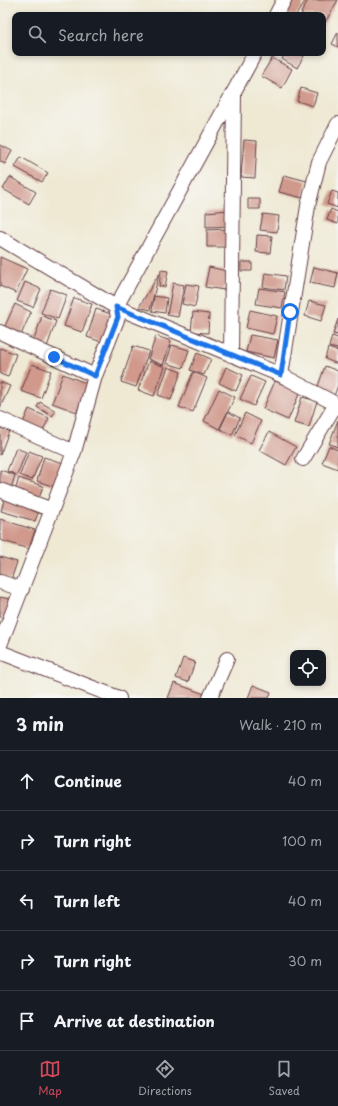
<!DOCTYPE html>
<html lang="en">
<head>
<meta charset="utf-8">
<style>
  body { margin:0; font-family:"Playpen Sans",sans-serif; background:#20242c; color:#f1f3f6 }
  .controls { position:absolute; right:12px; bottom:12px; display:grid; overflow:hidden; border-radius:8px; box-shadow:0 2px 6px #0003 }
  .controls button { width:36px; height:36px; display:grid; place-items:center; padding:0; border:0; border-bottom:1px solid #363941; background:#171b24; color:#f1f3f6; font:20px sans-serif }
  .stop { position:absolute; width:12px; height:12px; margin:-9px; border:3px solid #1a73e8; border-radius:50%; background:#fff }
  .stop.end { background:#1a73e8; border-color:#fff; box-shadow:0 1px 4px #0008 }
  .list { margin:0; padding:0; list-style:none }
  h2 { display:flex; justify-content:space-between; align-items:center; height:52px; margin:0; padding:0 16px; font-size:17px }
  h2 small { font-size:13px; font-weight:400; color:#9ea1a6 }
  .list li { display:grid; grid-template-columns:26px 1fr auto; gap:12px; align-items:center; box-sizing:border-box; height:60px; padding:0 16px; border-top:1px solid #363941 }
  .list b { display:block; font-size:15px; white-space:nowrap }
  .list em { font-size:13px; font-style:normal; color:#9ea1a6 }
  .icon { flex:none; width:22px; height:22px; fill:none; stroke:currentColor; stroke-width:2; stroke-linecap:round; stroke-linejoin:round }
  .map { position:relative; flex:none; width:338px; height:698px; overflow:hidden }
  .search { position:absolute; background:#171b24; box-shadow:0 2px 6px #0003; left:12px; right:12px; top:12px; height:44px; display:flex; align-items:center; gap:10px; box-sizing:border-box; padding:0 14px; border-radius:8px; color:#9ea1a6; font-size:15px }
  .sheet { height:352px; background:#171b24 }
  nav { display:flex; justify-content:space-around; align-items:center; box-sizing:border-box; height:56px; border-top:1px solid #363941; background:#171b24; font-size:11px; color:#9ea1a6 }
  nav a { display:grid; justify-items:center; gap:2px }
  nav .on { color:#d1495b }
  .map>svg:first-child { display:block }
</style>
</head>
<body>
<div class="map">
<svg width="338" height="698" viewBox="0 0 338 698">
  <rect width="100%" height="100%" fill="#f6f6f2"/>
  <filter id="ink" filterUnits="userSpaceOnUse"><feTurbulence type="fractalNoise" baseFrequency=".025" numOctaves="2"/><feDisplacementMap in="SourceGraphic" scale="8" xChannelSelector="R" yChannelSelector="G"/><feConvolveMatrix kernelMatrix="1 2 1 2 8 2 1 2 1" color-interpolation-filters="sRGB"/></filter>
  <filter id="wash" filterUnits="userSpaceOnUse"><feTurbulence type="fractalNoise" baseFrequency=".012" numOctaves="4" result="noise"/><feDisplacementMap in="SourceGraphic" scale="16" xChannelSelector="R" yChannelSelector="G"/><feGaussianBlur stdDeviation="0.9" result="paint"/><feColorMatrix in="noise" values="0 0 0 0 0 0 0 0 0 0 0 0 0 0 0 0 0 1.4 0 .05"/><feComposite in="paint" operator="in"/></filter>
  <g filter="url(#wash)">
    <rect width="100%" height="100%" fill="#efe9d4"/>
    <g id="blocks">
      <path fill="#d0998c" d="M286 0H306L296 15H287L279 10Z
        M308 0H338L323 26V15H304L301 13Z
        M338 32V47L332 44Z
        M285 53H299L304 56 297 68 282 59Z
        M272 58 292 69 282 88 261 76Z
        M301 88 317 93 313 106 297 101Z
        M244 140 257 141 255 178 241 177Z
        M0 145 12 151 5 164 0 161Z
        M21 157 48 173 42 182 15 167Z
        M284 175 307 181 303 198 279 192Z
        M10 177 36 192 29 204 3 189Z
        M332 191 338 193V208L327 204Z
        M248 199H260V209H248Z
        M331 209 338 212V224L327 220Z
        M229 210 230 226 206 227V212Z
        M263 214 279 216 277 232 260 230Z
        M227 229V247H207V230Z
        M257 235 272 236 270 253 256 252Z
        M0 257 27 269 16 293 0 286Z
        M241 262H252V271H241Z
        M209 267 227 271 224 290 205 287Z
        M314 267 338 273 335 288 310 283Z
        M161 270 168 271 165 287 159 286Z
        M265 273 286 276 284 290 263 287Z
        M159 274 150 310 139 307Z
        M25 282 41 289 33 307 17 301Z
        M173 283 184 285 178 317 167 315Z
        M186 284 199 286 195 307 182 304Z
        M259 288 285 292 282 308 256 304Z
        M50 289 67 295 58 319 41 313Z
        M154 296 167 298 165 313 152 311Z
        M74 298 92 304 82 332 64 326Z
        M309 301 326 305 321 321 305 316Z
        M15 304 31 312 21 335 4 328Z
        M96 309 111 314 102 342 87 337Z
        M250 310 277 316 273 334 246 328Z
        M193 312 209 314 208 333 191 332Z
        M42 316 56 321 47 347 33 343Z
        M338 319V335L333 334Z
        M250 335 278 340 274 358 246 352Z
        M156 336 171 341 163 365 148 359Z
        M332 336 338 338V349L329 347Z
        M172 345 189 350 183 368 166 363Z
        M133 346 149 351 136 387 121 382Z
        M0 348 16 354 8 377 0 374Z
        M328 348 338 351V364L325 359Z
        M197 353 211 359 204 375 190 370Z
        M149 361 165 367 154 396 138 390Z
        M32 364 51 371 41 398 21 391Z
        M325 366 338 371V385L334 396 317 389Z
        M168 367 181 372 171 400 158 395Z
        M226 367 243 375 236 391 219 383Z
        M193 372 207 378 193 412 179 407Z
        M63 374 88 384 77 412 52 403Z
        M251 376 265 382 254 406 240 399Z
        M275 381 300 392 288 420 263 409Z
        M0 382 10 386 0 408Z
        M219 389 235 397 219 429 204 421Z
        M302 397 317 401 309 427 294 423Z
        M40 402 56 411 52 416 37 407Z
        M29 409 49 418 42 433 22 425Z
        M228 412 240 418 232 435 220 429Z
        M245 413 261 421 251 443 235 435Z
        M338 420V447L329 444Z
        M0 428 9 431 0 455Z
        M269 432 296 447 286 465 259 450Z
        M329 446 338 450V469L322 463Z
        M16 448 26 452 17 475 7 471Z
        M29 451 42 456 32 480 20 475Z
        M44 457 63 463 55 487 37 481Z
        M0 470 15 475 11 489 0 486Z
        M19 478 43 486 38 502 14 494Z
        M5 497 40 508 35 521 1 511Z
        M0 519 35 530 29 549 0 540Z
        M0 557 17 562 11 580 0 576Z
        M0 597 14 600 9 619 0 617Z
        M183 658 195 662 188 682 176 678Z
        M174 683 207 695 205 698H168Z
        M253 685 271 692 269 698H248Z"/>
    </g>
  </g>
  <g filter="url(#ink)">
    <use href="#blocks" fill-opacity="0" stroke="#633d44" stroke-width="1"/>
    <g fill="none" stroke-linecap="round" stroke-linejoin="round">
      <defs>
        <path id="street" d="M276 15 284 0
          M0 238 116 307 281 375 336 404 303 459
          M0 332 95 376
          M231 355 234 94
          M281 375 308 206 319 162 338 124
          M0 419 74 452
          M0 490 52 510
          M0 582 22 589
          M0 645 74 452 95 376 118 317 116 307 255 53
          M0 652 119 698
          M210 698 227 659"/>
      </defs>
      <use href="#street" stroke="#633d44" stroke-width="16"/>
      <use href="#street" stroke="#fff" stroke-width="14"/>
    </g>
  </g>
  <g fill="none" stroke-linecap="round" stroke-linejoin="round" filter="url(#ink)">
    <path stroke="#1a73e8" stroke-width="5" d="M54 357 95 376 118 317 116 307 281 375 290 312"/>
  </g>
</svg>
<div class="controls">
<button><svg class="icon" aria-label="locate" viewBox="0 0 24 24"><circle cx="12" cy="12" r="6"/><path d="M12 2v4M12 18v4M2 12h4M18 12h4"/></svg></button>
</div>
<div class="stop" style="left:290px;top:312px"></div>
<div class="stop end" style="left:54px;top:357px"></div>
<div class="search"><svg class="icon" aria-label="search" viewBox="0 0 24 24"><circle cx="10" cy="10" r="6"/><path d="M15 15l6 6"/></svg>Search here</div>
</div>
<section class="sheet">
<h2>3 min<small>Walk · 210 m</small></h2>
<ul class="list">
<li><svg class="icon" aria-label="ahead" viewBox="0 0 24 24"><path d="M12 20V5M6 11l6-6 6 6"/></svg><div><b>Continue</b></div><em>40 m</em></li>
<li><svg class="icon" aria-label="right" viewBox="0 0 24 24"><path d="M7 20v-9h11M14 6l5 5-5 5"/></svg><div><b>Turn right</b></div><em>100 m</em></li>
<li><svg class="icon" aria-label="left" viewBox="0 0 24 24"><path d="M17 20v-9H6M10 6l-5 5 5 5"/></svg><div><b>Turn left</b></div><em>40 m</em></li>
<li><svg class="icon" aria-label="right" viewBox="0 0 24 24"><path d="M7 20v-9h11M14 6l5 5-5 5"/></svg><div><b>Turn right</b></div><em>30 m</em></li>
<li><svg class="icon" aria-label="arrive" viewBox="0 0 24 24"><path d="M6 21V4h12l-3 4 3 4H6"/></svg><div><b>Arrive at destination</b></div></li>
</ul>
</section>
<nav>
<a class="on"><svg class="icon" aria-label="map" viewBox="0 0 24 24"><path d="M3 6l6-2 6 2 6-2v14l-6 2-6-2-6 2zM9 4v14M15 6v14"/></svg>Map</a>
<a><svg class="icon" aria-label="directions" viewBox="0 0 24 24"><path d="M12 3l9 9-9 9-9-9zM9 14v-3h6M13 9l2 2-2 2"/></svg>Directions</a>
<a><svg class="icon" aria-label="saved" viewBox="0 0 24 24"><path d="M7 4h10v16l-5-4-5 4z"/></svg>Saved</a>
</nav>
</body>
</html>
